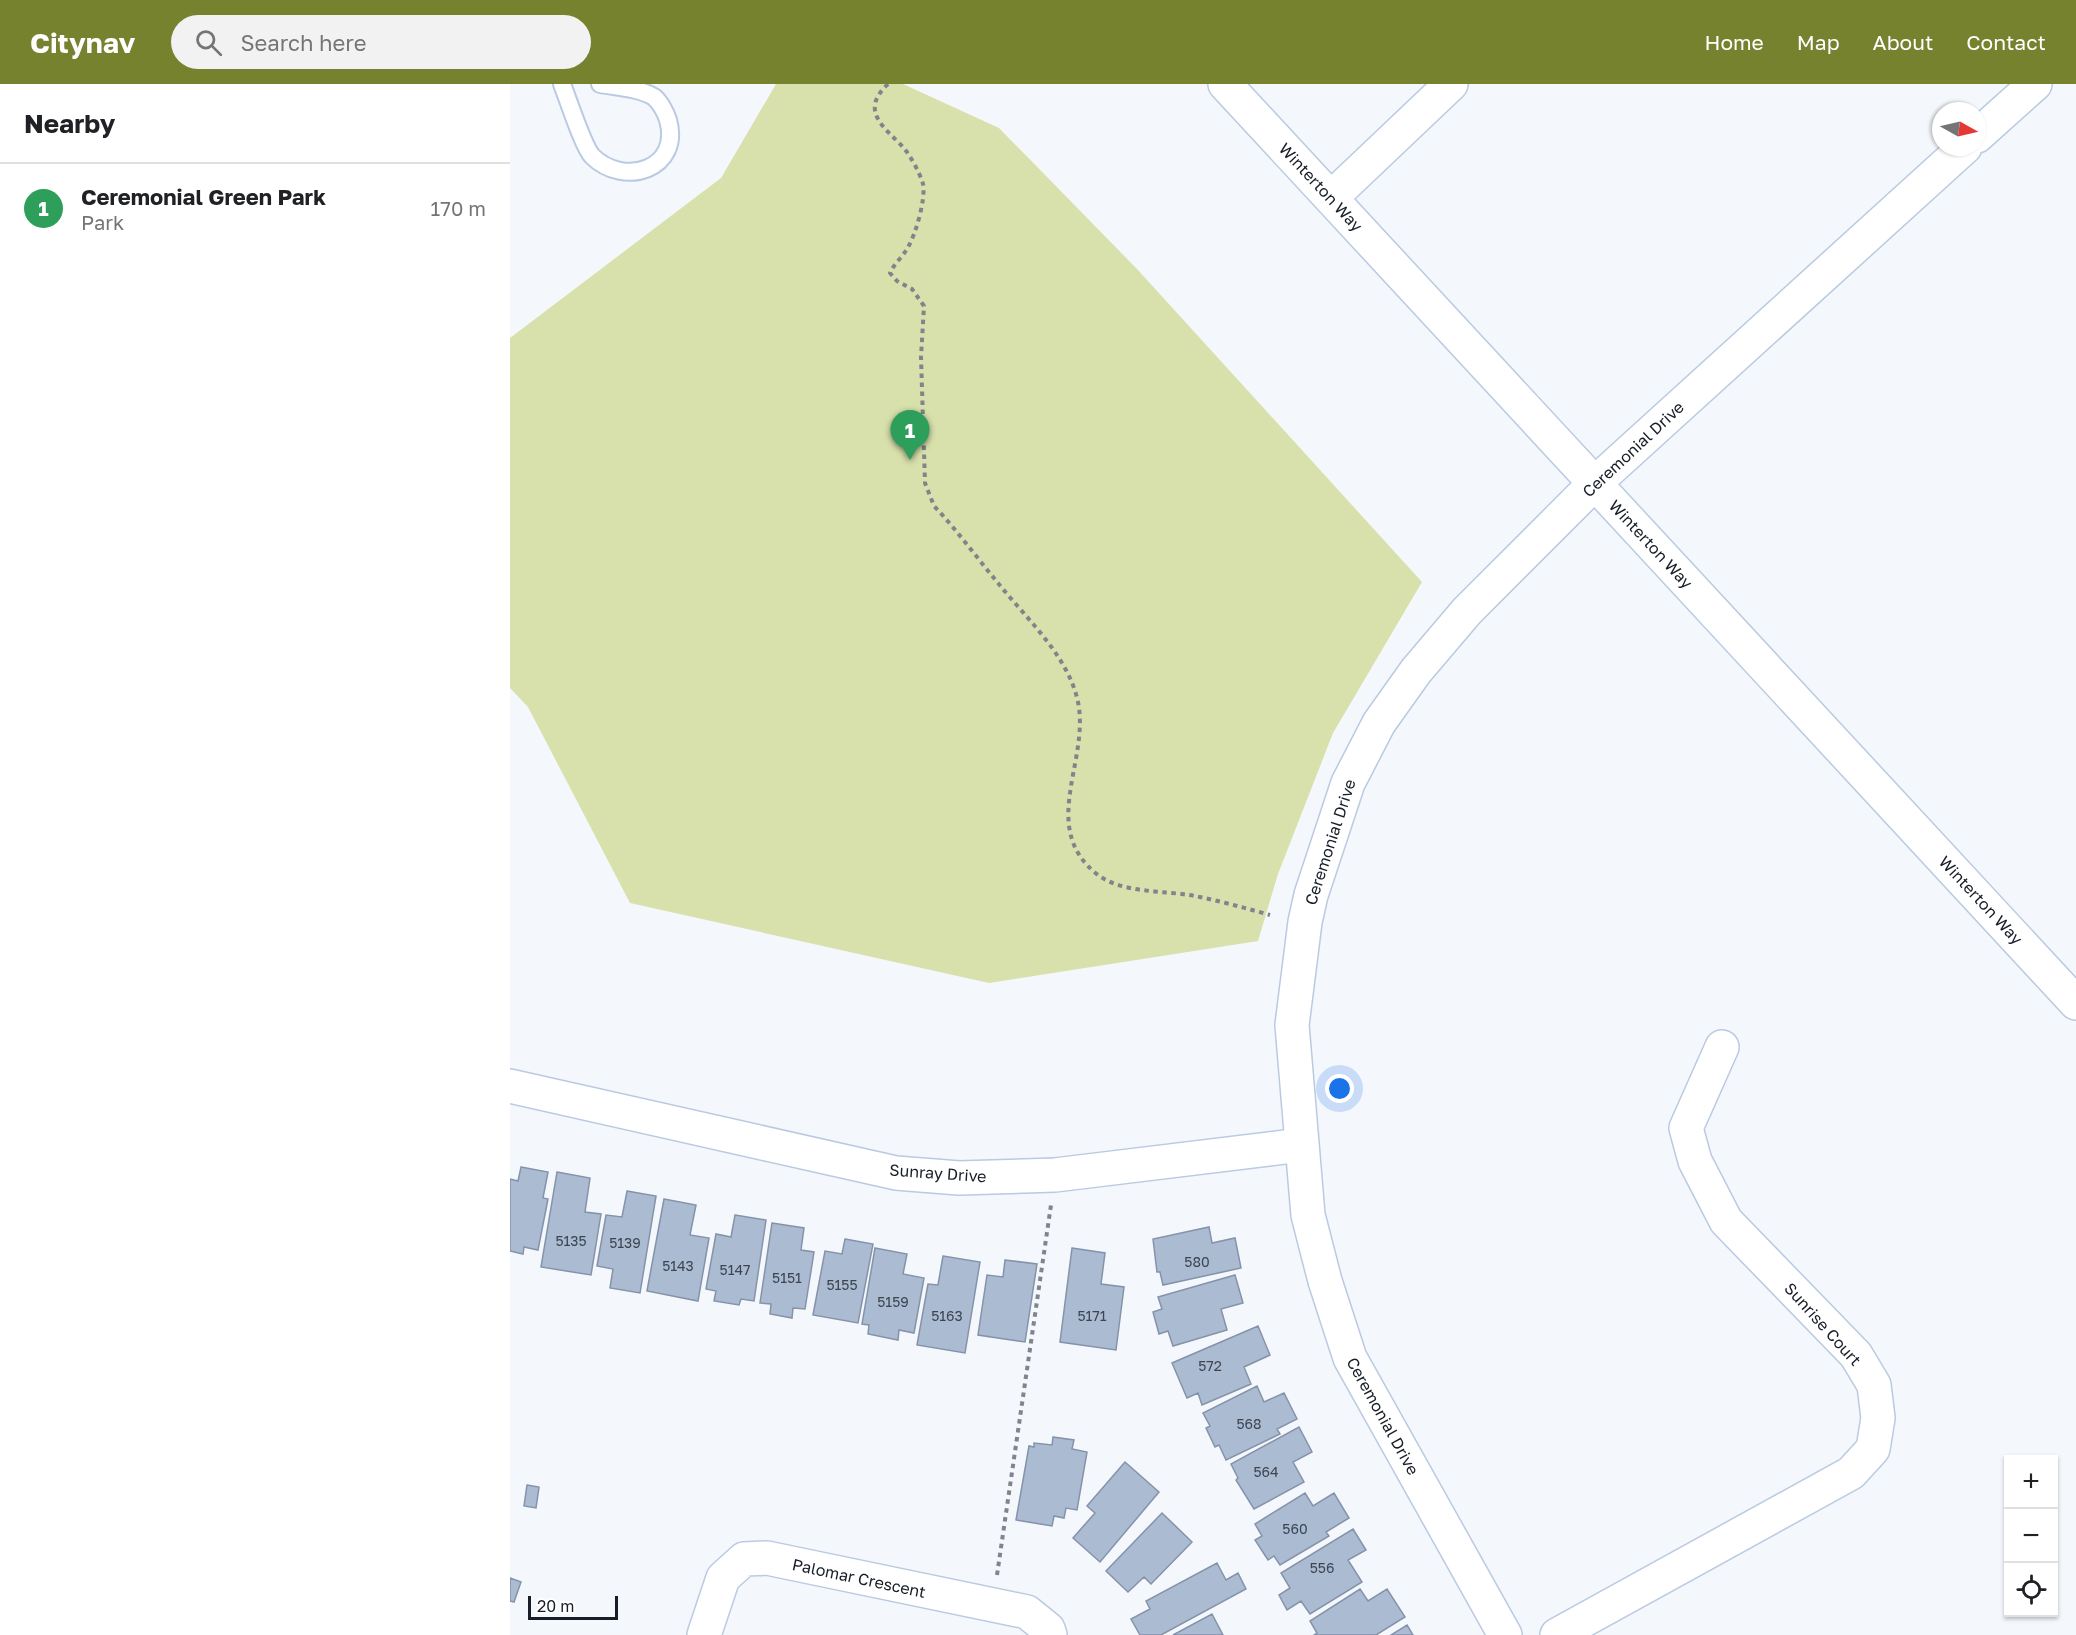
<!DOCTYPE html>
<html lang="en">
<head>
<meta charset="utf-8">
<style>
  body { margin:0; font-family:"Golos Text",sans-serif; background:#f2f2f2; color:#202124 }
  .controls { position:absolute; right:18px; bottom:18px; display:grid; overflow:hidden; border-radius:0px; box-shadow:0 2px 4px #0004 }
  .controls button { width:54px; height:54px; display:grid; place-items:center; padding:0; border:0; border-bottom:2px solid #e0e0e0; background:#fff; color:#202124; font:30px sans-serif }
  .compass { position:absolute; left:1422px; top:18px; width:54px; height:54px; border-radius:50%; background:#fff; box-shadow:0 2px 4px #0004; rotate:98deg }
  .scale { position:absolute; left:18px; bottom:15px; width:90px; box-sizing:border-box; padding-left:6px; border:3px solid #181e27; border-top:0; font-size:16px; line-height:21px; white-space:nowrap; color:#181e27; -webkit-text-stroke:4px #fff; paint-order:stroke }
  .you { position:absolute; left:830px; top:1005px; width:21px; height:21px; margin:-15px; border:4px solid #fff; border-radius:50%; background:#1a73e8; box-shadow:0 0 0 9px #1a73e833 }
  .badge { display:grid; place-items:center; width:39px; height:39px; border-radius:50%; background:#77822e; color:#fff; font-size:20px; font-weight:700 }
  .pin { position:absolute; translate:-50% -50px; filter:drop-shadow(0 2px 3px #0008) }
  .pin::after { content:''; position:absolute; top:32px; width:21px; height:18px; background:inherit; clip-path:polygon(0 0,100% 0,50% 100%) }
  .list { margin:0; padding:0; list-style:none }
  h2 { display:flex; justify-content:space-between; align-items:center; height:78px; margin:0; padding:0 24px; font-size:26px }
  h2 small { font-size:20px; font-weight:400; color:#757577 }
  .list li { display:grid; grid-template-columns:39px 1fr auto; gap:18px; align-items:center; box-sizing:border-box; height:90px; padding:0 24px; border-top:2px solid #e0e0e0 }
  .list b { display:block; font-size:22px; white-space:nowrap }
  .list p { margin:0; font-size:20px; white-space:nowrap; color:#757577 }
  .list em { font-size:20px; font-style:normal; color:#757577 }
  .icon { flex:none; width:33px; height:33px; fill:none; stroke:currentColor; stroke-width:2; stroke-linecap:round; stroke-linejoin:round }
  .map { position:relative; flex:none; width:1566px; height:1551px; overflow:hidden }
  header { display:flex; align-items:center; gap:36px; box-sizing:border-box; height:84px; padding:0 30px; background:#77822e; color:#fff }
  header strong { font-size:28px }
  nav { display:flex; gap:33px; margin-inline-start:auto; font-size:21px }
  .search { width:420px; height:54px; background:#f2f2f2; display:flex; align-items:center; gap:15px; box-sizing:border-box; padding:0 21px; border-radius:33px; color:#757577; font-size:22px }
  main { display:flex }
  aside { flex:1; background:#fff }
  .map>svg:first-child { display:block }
</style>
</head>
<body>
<header>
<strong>Citynav</strong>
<div class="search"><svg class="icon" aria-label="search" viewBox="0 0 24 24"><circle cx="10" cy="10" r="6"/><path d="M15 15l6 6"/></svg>Search here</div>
<nav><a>Home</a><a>Map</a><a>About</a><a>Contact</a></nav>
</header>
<main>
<aside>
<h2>Nearby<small></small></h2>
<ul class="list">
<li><span class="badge" style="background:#2e9e5b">1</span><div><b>Ceremonial Green Park</b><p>Park</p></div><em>170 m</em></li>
</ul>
</aside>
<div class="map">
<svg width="1566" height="1551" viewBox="0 0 1566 1551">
  <rect width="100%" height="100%" fill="#f4f7fc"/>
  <path fill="#d8e1ac" d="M266 0H393L489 44 627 185 912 498 823 649 768 790 748 857 479 899 120 819 18 623 0 604V254L211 94Z"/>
  <path fill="#abbbd2" stroke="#8493aa" stroke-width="1.5" d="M11 1083 38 1088 33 1114 38 1115 28 1166 14 1163 13 1170 0 1167V1095L8 1097Z
    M47 1088 80 1094 75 1128 91 1130 81 1191 31 1183Z
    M117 1107 146 1112 130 1209 100 1204 103 1185 87 1182 96 1131 112 1133Z
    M154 1115 186 1121 180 1151 199 1154 188 1217 137 1207Z
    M225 1131 256 1136 244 1217 231 1215 229 1221 204 1217 206 1207 196 1205 206 1150 221 1153Z
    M262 1139 294 1144 291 1166 304 1168 295 1225 283 1224 282 1234 260 1230 261 1220 250 1219Z
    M699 1143 702 1159 725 1154 731 1184 653 1201 650 1188H647L643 1155Z
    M335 1155 363 1160 348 1239 303 1231 315 1167 332 1170Z
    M365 1164 397 1170 393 1190 414 1194 404 1249 389 1246 388 1256 358 1250 359 1241 352 1240Z
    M562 1164 595 1169 591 1200 614 1203 606 1266 550 1258Z
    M433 1172 470 1178 455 1269 407 1261 418 1200 428 1201Z
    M495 1176 527 1180 515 1258 468 1251 477 1191 493 1193Z
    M725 1191 733 1219 711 1225 717 1246 663 1262 658 1247 649 1250 643 1228 652 1225 648 1213Z
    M748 1242 760 1271 734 1283 741 1300 692 1321 688 1309 677 1314 662 1279Z
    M747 1302 754 1318 774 1309 787 1335 767 1345 770 1350 716 1376 709 1361 705 1363 696 1344 700 1342 693 1329Z
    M789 1343 802 1368 783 1378 794 1398 744 1425 726 1396 728 1394 721 1380Z
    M543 1353 564 1356 562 1365 577 1368 567 1426 556 1424 554 1434 544 1432 542 1442 506 1436 519 1362 524 1363V1359L542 1361Z
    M615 1378 649 1408 590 1478 563 1454 585 1429 577 1422Z
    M17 1401 29 1403 26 1424 14 1422Z
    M795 1409 803 1422 824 1409 839 1434 816 1448 819 1452 770 1481 764 1472 758 1476 745 1456 752 1452 745 1440Z
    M652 1429 682 1458 641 1500 634 1493 618 1508 596 1487Z
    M843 1445 856 1466 838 1476 852 1498 800 1530 791 1517 777 1526 769 1511 780 1504 771 1489Z
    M707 1479 716 1496 728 1489 736 1505 651 1551H630L621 1535 640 1525 636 1517Z
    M0 1494 11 1498 4 1518 0 1517Z
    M850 1505 858 1517 877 1505 895 1533 866 1551H804L807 1549 800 1537Z
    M702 1530 713 1551H663Z
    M897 1541 903 1551H881Z"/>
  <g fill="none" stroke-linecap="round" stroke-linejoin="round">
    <defs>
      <path id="lane" d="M52 0C58 15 73 62 82 72 114 104 172 85 158 36 156 29 150 18 144 13 129 4 107 3 90 0"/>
      <path id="street" d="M715 0 1566 919
        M821 114 941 0
        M0 1002 386 1089 449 1094 545 1091 791 1061
        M194 1551 213 1494 234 1475 257 1474 517 1528 538 1545 540 1551
        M1047 1551 1341 1389 1363 1365 1368 1334 1364 1301 1346 1271 1216 1137 1185 1077 1176 1044 1212 963"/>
      <path id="secondary" d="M1467 52 1525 0
        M995 1551 840 1274 815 1197 798 1131 782 941 795 838 801 811 838 699 869 639 906 587 957 527 1085 399 1455 63"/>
    </defs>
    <use href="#lane" stroke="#bacae2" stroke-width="20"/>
    <use href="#street" stroke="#bacae2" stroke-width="36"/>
    <use href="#secondary" stroke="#bacae2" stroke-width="36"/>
    <path stroke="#80848b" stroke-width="4" stroke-dasharray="4.5 4.5" stroke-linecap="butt" d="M378 0C349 27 374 43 393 63 400 71 410 89 413 100 416 114 406 150 398 163 393 173 385 178 380 189L387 197 402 205 414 222 411 273 415 399 424 422C447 446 467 474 488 499 516 534 553 567 566 610 585 672 525 742 588 791 614 810 654 806 685 812 710 817 735 824 760 831
      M487 1491 541 1121"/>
    <use href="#lane" stroke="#fff" stroke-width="16"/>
    <use href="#street" stroke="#fff" stroke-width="33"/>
    <use href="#secondary" stroke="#fff" stroke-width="33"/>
  </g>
  <g text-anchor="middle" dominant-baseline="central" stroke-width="6" stroke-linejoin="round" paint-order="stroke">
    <g font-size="14" fill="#3d4552">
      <text x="61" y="1156">5135</text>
      <text x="115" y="1158">5139</text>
      <text x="687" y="1177">580</text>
      <text x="168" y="1181">5143</text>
      <text x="225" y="1185">5147</text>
      <text x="277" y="1193">5151</text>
      <text x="332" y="1200">5155</text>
      <text x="383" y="1217">5159</text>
      <text x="437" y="1231">5163</text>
      <text x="582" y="1231">5171</text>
      <text x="700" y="1281">572</text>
      <text x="739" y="1339">568</text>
      <text x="756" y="1387">564</text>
      <text x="785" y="1444">560</text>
      <text x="812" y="1483">556</text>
    </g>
    <g font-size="16" fill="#181e27" stroke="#fff">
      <text transform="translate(811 103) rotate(47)">Winterton Way</text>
      <text transform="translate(1123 365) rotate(-43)">Ceremonial Drive</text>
      <text transform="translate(1141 460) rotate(47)">Winterton Way</text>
      <text transform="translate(820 758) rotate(-72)">Ceremonial Drive</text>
      <text transform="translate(1471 816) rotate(47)">Winterton Way</text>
      <text transform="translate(428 1089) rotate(4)">Sunray Drive</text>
      <text transform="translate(1313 1240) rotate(48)">Sunrise Court</text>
      <text transform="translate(873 1332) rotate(61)">Ceremonial Drive</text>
      <text transform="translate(349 1494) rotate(12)">Palomar Crescent</text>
    </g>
  </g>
</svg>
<div class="controls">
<button>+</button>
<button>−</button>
<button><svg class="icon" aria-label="locate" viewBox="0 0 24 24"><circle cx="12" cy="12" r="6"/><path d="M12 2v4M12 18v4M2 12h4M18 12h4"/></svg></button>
</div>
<svg class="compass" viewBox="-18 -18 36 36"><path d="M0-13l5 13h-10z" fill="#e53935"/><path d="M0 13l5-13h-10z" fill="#757577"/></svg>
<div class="scale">20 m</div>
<div class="you"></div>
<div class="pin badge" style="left:400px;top:376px;background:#2e9e5b">1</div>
</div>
</main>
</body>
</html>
